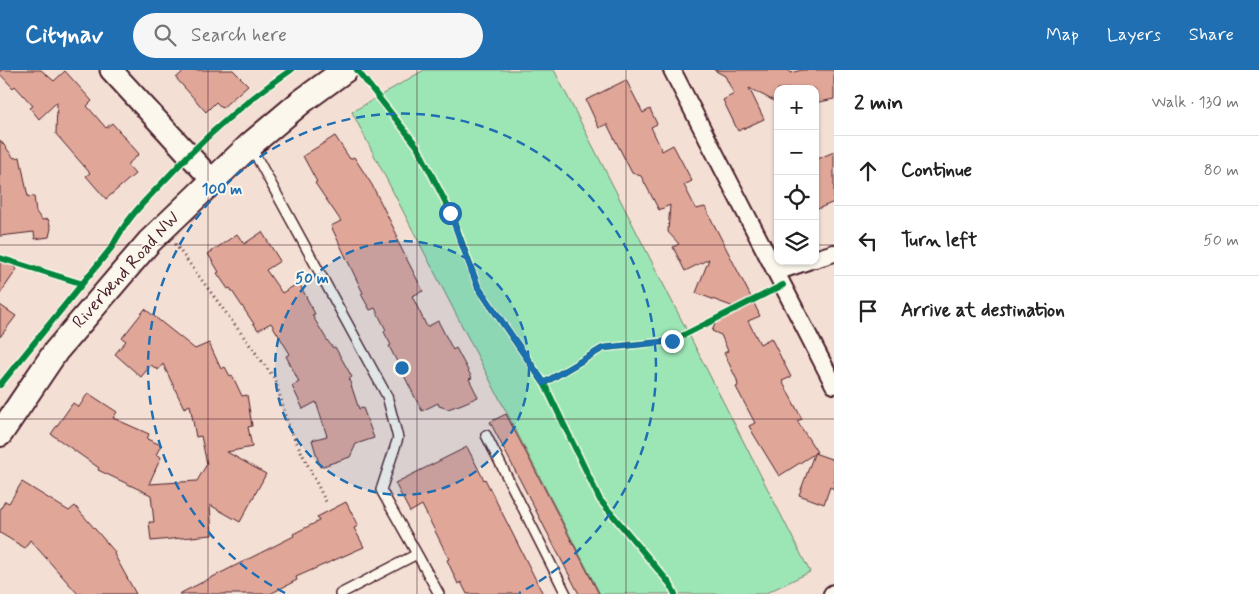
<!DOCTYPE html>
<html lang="en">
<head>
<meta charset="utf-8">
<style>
  body { margin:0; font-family:Mynerve,sans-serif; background:#f6f6f6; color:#222 }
  .controls { position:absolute; right:15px; top:15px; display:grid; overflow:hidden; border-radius:10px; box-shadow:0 1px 4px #0004 }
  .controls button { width:45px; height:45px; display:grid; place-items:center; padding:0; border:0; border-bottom:1px solid #e0e0e0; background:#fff; color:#222; font:25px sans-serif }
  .stop { position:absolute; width:15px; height:15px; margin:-11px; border:4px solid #1f6fb2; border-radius:50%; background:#fff }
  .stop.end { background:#1f6fb2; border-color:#fff; box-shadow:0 1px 5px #0008 }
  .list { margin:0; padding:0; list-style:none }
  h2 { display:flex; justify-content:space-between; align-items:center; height:65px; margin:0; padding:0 20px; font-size:21px }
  h2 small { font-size:16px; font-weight:400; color:#767676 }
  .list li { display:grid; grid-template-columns:32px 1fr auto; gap:15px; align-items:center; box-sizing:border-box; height:70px; padding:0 20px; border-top:1px solid #e0e0e0 }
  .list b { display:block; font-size:19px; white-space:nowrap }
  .list em { font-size:16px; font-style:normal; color:#767676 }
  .icon { flex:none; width:28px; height:28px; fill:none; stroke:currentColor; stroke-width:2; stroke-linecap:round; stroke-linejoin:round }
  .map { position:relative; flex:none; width:834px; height:524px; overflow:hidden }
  header { display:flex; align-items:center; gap:30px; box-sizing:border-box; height:70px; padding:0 25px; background:#1f6fb2; color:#fff }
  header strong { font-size:24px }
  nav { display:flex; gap:28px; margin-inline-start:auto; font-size:18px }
  .search { width:350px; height:45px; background:#f6f6f6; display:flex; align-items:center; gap:12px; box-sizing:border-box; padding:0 18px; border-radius:28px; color:#767676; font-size:19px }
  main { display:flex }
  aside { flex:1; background:#fff }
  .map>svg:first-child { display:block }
</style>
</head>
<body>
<header>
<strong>Citynav</strong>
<div class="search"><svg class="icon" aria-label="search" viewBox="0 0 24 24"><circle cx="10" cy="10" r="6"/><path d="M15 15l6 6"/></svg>Search here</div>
<nav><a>Map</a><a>Layers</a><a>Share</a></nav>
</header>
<main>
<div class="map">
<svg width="834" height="524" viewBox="0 0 834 524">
  <rect width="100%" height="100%" fill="#f3dfd3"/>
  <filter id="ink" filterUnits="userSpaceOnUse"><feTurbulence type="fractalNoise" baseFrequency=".02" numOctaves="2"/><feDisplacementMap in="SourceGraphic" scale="10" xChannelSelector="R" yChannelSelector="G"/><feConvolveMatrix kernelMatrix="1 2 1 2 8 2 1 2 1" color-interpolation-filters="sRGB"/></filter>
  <g filter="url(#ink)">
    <path fill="#9ce6b5" stroke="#738270" d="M424 0H554L810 502 764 524H600L352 42Z"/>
    <path fill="#e0a799" stroke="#4a1f2b" d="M0 0H41L54 11 65 1 92 31 87 36 106 58 112 53 139 84 127 95 135 104 106 129 86 106 90 103 56 64 57 32 39 49 30 38 33 36 15 16 13 18 0 4Z
      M185 0H233L248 15 222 38 216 32 206 42 176 8Z
      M714 0H789L790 3 802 0H834V29L815 33V19H778V33L749 18 764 49 738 61 723 30 734 24 725 6Z
      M626 10 643 43 650 39 657 54 651 57 662 81 673 75 692 111 684 115 696 139 705 137 752 229 760 246 748 251 760 274 771 268 791 307 782 311 802 349 797 351 817 382 814 383 834 390V419L830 417 824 434 799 425 814 384 779 406 754 365 749 356 755 353 736 317 738 316 737 310 724 283 728 281 721 265 712 261 716 252 714 247 734 237 696 223 709 189 685 201 673 177 679 174 668 162 670 135 659 140 641 106 632 103 607 54 599 58 586 30Z
      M335 66 350 89 354 87 372 115 398 167 396 168 423 221 412 226 427 257 438 251 453 280 456 278 472 308 469 309 478 327 462 334 448 339 439 336 438 333 422 341 389 276 391 275 384 262 386 260 375 238 370 240 361 224 363 223 331 156 341 151 315 113 317 112 303 86Z
      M0 70 14 88 20 87 28 127 34 126 36 142 42 150 48 149 51 158 49 167 35 169 34 162 0 166Z
      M834 82V132L815 140V90Z
      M262 162 280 191 266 200 282 223 299 213 315 244 312 245 327 270 333 278 335 277 352 307 349 309 359 339 363 338 374 368 356 374 350 387 320 397 312 370 327 366 316 332 303 339 292 316 299 312 286 286 290 284 271 253 258 260 230 218 228 219 217 203 219 202 208 184 237 164 244 174Z
      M0 188 17 199 0 224Z
      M0 235 16 246 0 267Z
      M145 239 195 279 209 273 221 299 225 297 230 306 232 305 242 326 247 325 252 356 248 357 252 377 227 382 266 404 240 452 210 435 212 465 151 471 149 452H154L151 425 98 400 99 398 51 364 73 333 79 337 88 323 117 342 113 348 149 364 147 369 161 375 156 385 161 387 149 414 197 411 207 394 201 366 196 367 190 335 184 338 163 294 158 300 151 295 141 307 115 284 126 271 122 268Z
      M506 344 599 524H579L490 352Z
      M467 377 484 410 485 409 543 524H467L461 512 458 514 447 490 449 489 422 435 410 442 395 413Z
      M22 412 69 441 75 436 115 482 114 484 136 524H78L30 470 25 478 0 463V440L5 431 9 433Z
      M346 432 358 456 354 458 364 477 296 507 297 510 270 524H179L294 466 293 464 319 451 317 447Z"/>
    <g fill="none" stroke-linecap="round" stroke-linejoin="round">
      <defs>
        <path id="service" d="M250 75 387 326 398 368 381 420 417 484 340 524
          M486 365 566 524
          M417 484 439 524"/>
        <path id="minor" d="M672 0 834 315
          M815 189 834 183
          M776 202 808 191
          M832 524 834 523"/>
        <path id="tertiary" d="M111 0 212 110"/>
        <path id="secondary" d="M0 364 56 281 149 172 250 75 301 32 345 0"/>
      </defs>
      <use href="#service" stroke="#4a1f2b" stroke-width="12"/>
      <use href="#minor" stroke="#4a1f2b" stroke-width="20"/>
      <use href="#tertiary" stroke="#4a1f2b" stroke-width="25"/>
      <use href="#secondary" stroke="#4a1f2b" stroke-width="28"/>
      <path stroke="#4a1f2b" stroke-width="3" stroke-dasharray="1 4" stroke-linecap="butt" d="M175 174 275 309 289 357 326 432"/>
      <use href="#service" stroke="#fbf7ec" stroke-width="9"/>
      <use href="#minor" stroke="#fbf7ec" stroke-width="16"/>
      <use href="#tertiary" stroke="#fbf7ec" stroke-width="21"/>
      <use href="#secondary" stroke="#fbf7ec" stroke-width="24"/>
      <defs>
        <path id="cycleway" d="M357 0 417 76 451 143 478 217 544 313 600 430 670 514 675 524
          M0 188 80 213
          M544 313 603 278 672 271 783 215
          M0 315 112 177C127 148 142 134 164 111 202 69 244 32 291 0"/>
      </defs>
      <use href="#cycleway" stroke="#fbf7ec" stroke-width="9"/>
      <use href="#cycleway" stroke="#00873e" stroke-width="6"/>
    </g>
  </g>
  <g fill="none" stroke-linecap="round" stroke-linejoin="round" filter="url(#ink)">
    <path stroke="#1f6fb2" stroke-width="6" d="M450 143 478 217 544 313 603 278 672 271"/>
  </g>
  <path fill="none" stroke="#4a1f2b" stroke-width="1" stroke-opacity="0.55" d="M208 0V524M417 0V524M626 0V524M0 175H778M815 175H834M0 349H834"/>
  <circle cx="402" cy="298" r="127" fill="#1f6fb2" fill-opacity=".12"/>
  <g fill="none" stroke="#1f6fb2" stroke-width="2.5" stroke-dasharray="9 6">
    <circle cx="402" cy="298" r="127"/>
    <path d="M285 523A254 254 0 1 1 519 523"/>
  </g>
  <g text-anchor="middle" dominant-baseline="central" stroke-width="4" stroke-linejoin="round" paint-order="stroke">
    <g font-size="18" fill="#4a1f2b" stroke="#fbf7ec">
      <text transform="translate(126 200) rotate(-48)">Riverbend Road NW</text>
    </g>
  </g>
  <circle cx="402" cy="298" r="8" fill="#1f6fb2" stroke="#fbf7ec" stroke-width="2.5"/>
  <g font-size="15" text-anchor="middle" font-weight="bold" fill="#1f6fb2" stroke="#fbf7ec" stroke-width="4" stroke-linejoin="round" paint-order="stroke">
    <text x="222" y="124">100 m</text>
    <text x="312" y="213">50 m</text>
  </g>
</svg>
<div class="controls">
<button>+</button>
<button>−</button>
<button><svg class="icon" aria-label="locate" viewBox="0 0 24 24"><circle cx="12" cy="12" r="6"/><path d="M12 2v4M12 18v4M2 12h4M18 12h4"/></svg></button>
<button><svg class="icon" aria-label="layers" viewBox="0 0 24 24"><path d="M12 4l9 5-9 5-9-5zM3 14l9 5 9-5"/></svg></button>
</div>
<div class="stop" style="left:450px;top:143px"></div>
<div class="stop end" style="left:672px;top:271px"></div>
</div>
<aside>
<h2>2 min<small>Walk · 130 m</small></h2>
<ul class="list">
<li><svg class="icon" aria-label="ahead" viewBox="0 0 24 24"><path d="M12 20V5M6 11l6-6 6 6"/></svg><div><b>Continue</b></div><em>80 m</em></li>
<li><svg class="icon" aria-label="left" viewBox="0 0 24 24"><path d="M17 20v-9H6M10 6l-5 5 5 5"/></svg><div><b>Turn left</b></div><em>50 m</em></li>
<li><svg class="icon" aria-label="arrive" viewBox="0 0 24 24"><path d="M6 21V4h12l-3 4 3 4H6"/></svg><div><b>Arrive at destination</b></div></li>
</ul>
</aside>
</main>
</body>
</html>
